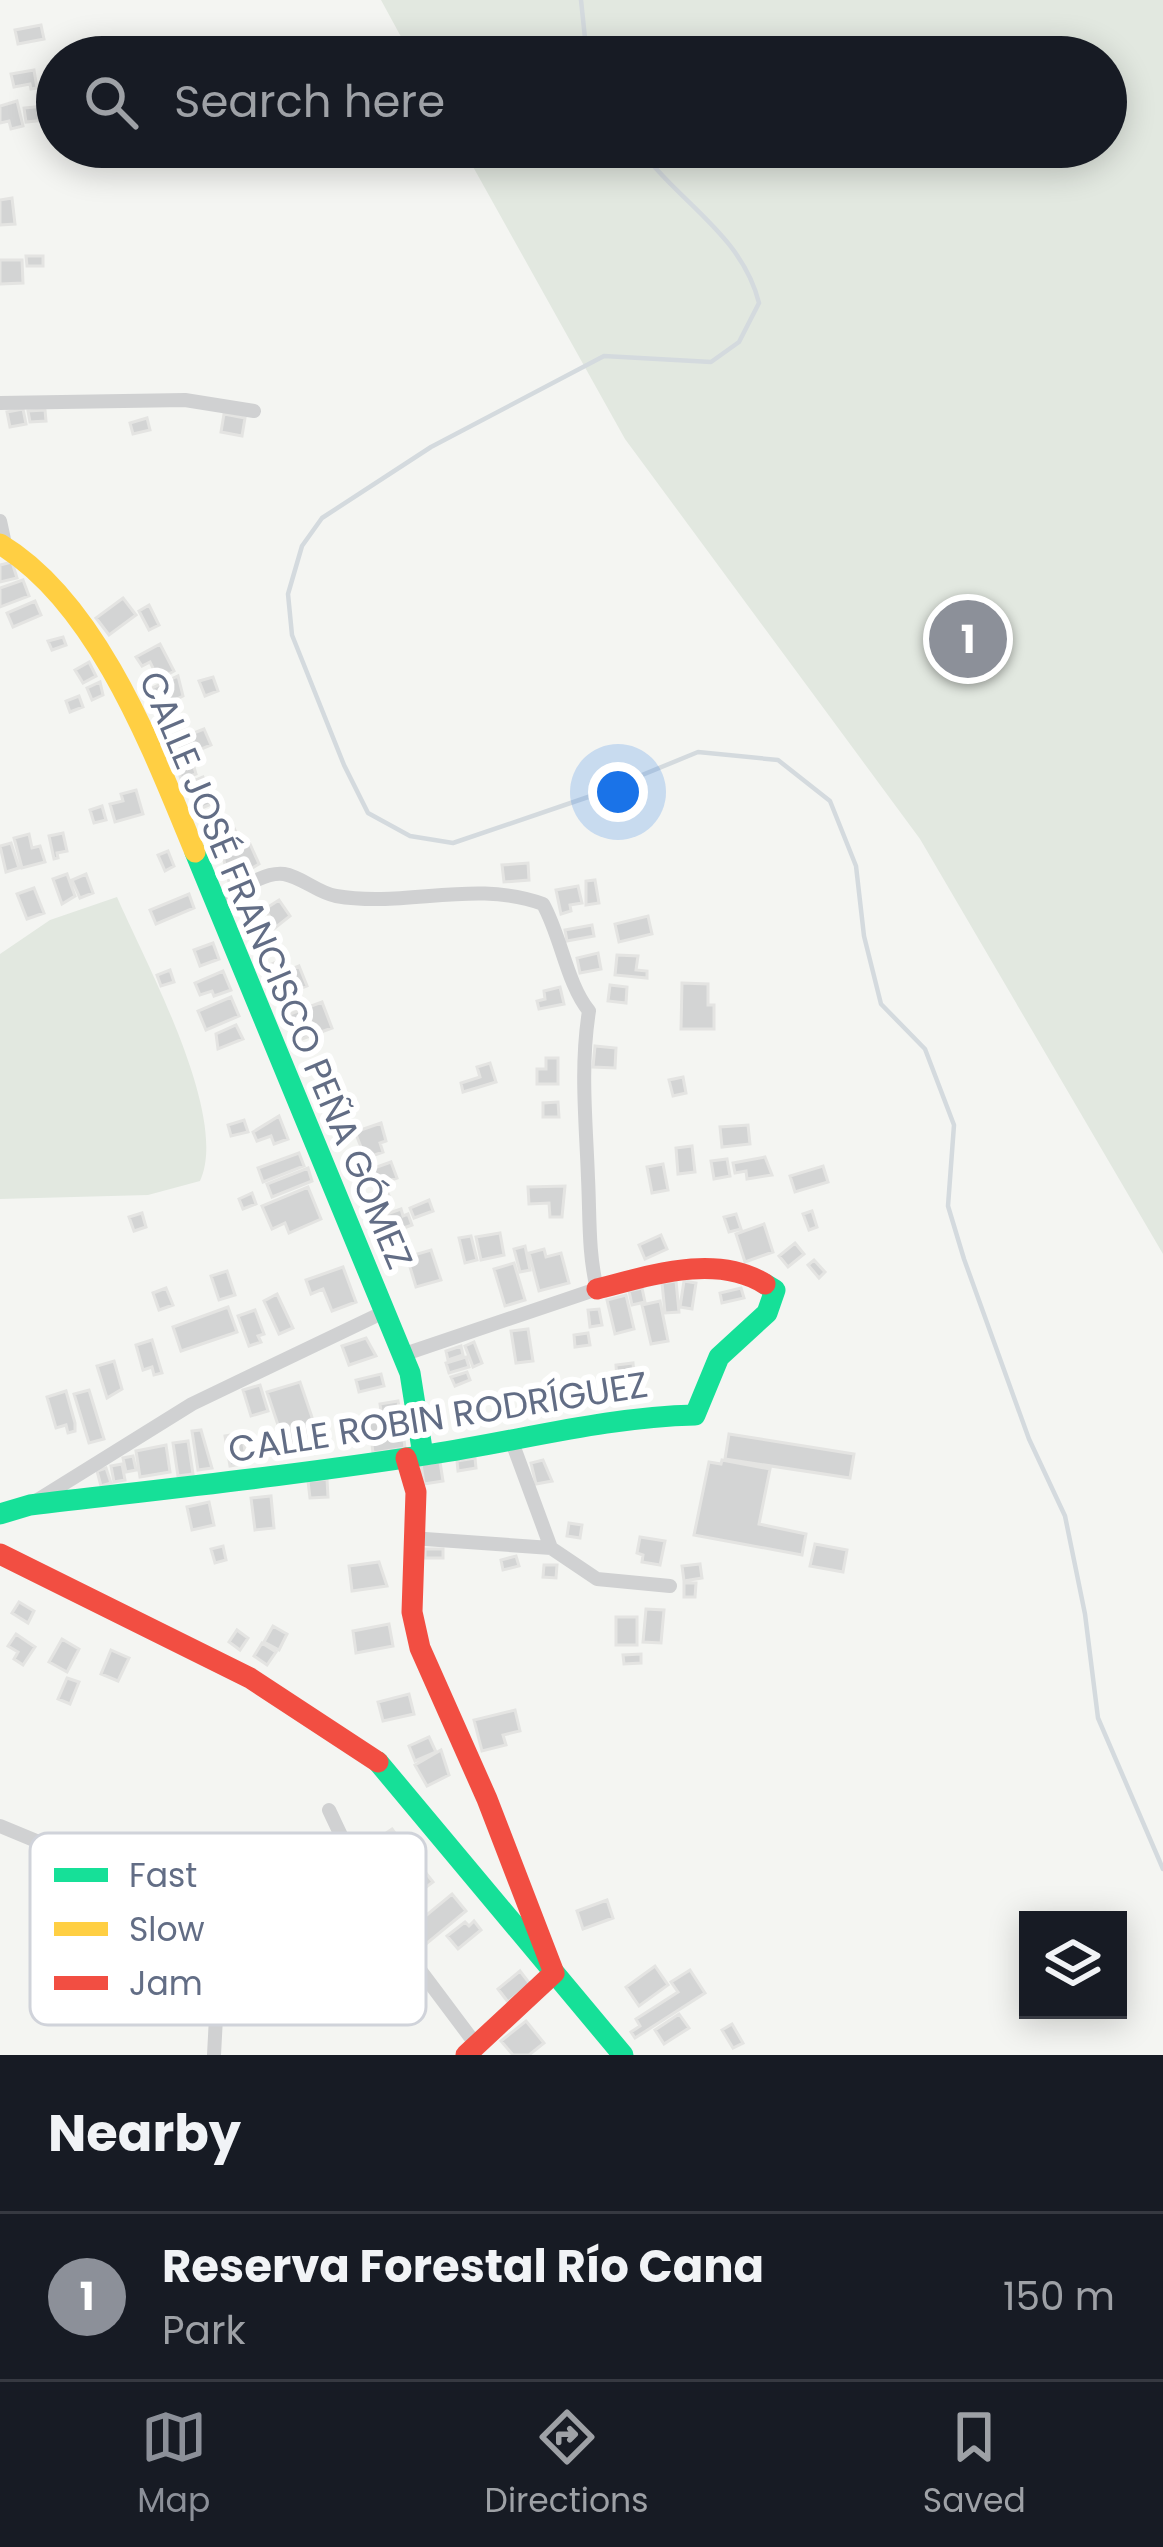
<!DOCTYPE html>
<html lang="en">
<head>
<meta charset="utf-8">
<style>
  body { margin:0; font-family:Poppins,sans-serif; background:#242831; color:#f1f3f6 }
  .controls { position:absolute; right:36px; bottom:36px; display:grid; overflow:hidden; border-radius:0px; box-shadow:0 6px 30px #0003 }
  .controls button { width:108px; height:108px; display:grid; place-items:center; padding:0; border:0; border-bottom:3px solid #363941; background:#171b24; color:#f1f3f6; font:60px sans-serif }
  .you { position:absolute; left:618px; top:792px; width:42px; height:42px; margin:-30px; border:9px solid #fff; border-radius:50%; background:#1a73e8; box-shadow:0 0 0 18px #1a73e833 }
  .badge { display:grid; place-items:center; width:78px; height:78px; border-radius:50%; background:#8c9099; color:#fff; font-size:39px; font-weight:700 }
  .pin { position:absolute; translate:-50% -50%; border:6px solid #fff; box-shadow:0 3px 12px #0006 }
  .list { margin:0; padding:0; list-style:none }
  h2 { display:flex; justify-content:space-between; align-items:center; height:156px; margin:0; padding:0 48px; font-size:51px }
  h2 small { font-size:39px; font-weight:400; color:#9ea1a6 }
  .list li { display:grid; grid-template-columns:78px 1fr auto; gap:36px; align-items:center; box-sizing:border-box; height:168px; padding:0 48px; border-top:3px solid #363941 }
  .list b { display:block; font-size:45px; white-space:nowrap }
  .list p { margin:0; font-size:39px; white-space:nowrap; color:#9ea1a6 }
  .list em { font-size:39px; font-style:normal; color:#9ea1a6 }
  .icon { flex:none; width:66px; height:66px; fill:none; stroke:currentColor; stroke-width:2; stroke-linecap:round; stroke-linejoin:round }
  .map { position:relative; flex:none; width:1163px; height:2055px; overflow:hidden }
  .search { position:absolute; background:#171b24; box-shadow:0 6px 30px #0003; left:36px; right:36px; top:36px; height:132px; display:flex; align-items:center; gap:30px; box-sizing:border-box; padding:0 42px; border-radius:66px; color:#9ea1a6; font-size:45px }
  .sheet { height:324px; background:#171b24 }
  nav { display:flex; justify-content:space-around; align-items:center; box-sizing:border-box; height:168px; border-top:3px solid #363941; background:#171b24; font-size:33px; color:#9ea1a6 }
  nav a { display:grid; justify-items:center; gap:6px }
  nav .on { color:#8c9099 }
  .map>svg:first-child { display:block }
</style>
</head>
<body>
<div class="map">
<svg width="1163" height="2055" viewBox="0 0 1163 2055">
  <rect width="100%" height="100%" fill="#f4f5f2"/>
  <path fill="#e2e8e0" d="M381 0H1163V1254L920 839 625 439 462 147H1106V57H412Z
    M117 897C145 962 230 1116 200 1181L148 1195 0 1199V954L50 920Z"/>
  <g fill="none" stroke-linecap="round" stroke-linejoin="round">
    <path stroke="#d4dade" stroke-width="4.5" d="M581 0 587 57
      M639 147C677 202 742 234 759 303L739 342 711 362 604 356 431 447 322 518 302 546 288 594 292 635 344 765 368 813 410 836 453 843 591 796 698 752 778 760 830 801 856 866 864 936 881 1004 925 1049 954 1125 948 1206 964 1259 1029 1439 1065 1516 1085 1614 1098 1718 1163 1869"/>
  </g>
  <path fill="#d3d4d4" stroke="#e4e4e2" stroke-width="3" d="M41 25 44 39 18 44 15 30Z
    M34 70 37 88 31 89 30 84 14 87 11 74Z
    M17 101 23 126 11 129 9 121 0 123V106Z
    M45 106 46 120 26 122 24 108Z
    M12 198 15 224 0 225V200Z
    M26 256H43V266H27Z
    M0 260H22L23 283 0 284Z
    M23 409 26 424 10 427 7 412Z
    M45 410 46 421 30 422 28 411Z
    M224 414 245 418 242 436 221 432Z
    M147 418 150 430 133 434 130 423Z
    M12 562 17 578 0 582V565Z
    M23 580 29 596 0 607V588Z
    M123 598 136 615 109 635 96 618Z
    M35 601 41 615 13 627 7 613Z
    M149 605 159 625 149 630 139 611Z
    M63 637 66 645 52 650 48 641Z
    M160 644 174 671 159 680 150 662 142 666 136 657Z
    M89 662 96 676 83 683 75 670Z
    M178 676 183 696 157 709 148 690Z
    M213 677 218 691 205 696 199 681Z
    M100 682 103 695 92 700 87 688Z
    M79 696 83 707 70 712 66 701Z
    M204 729 211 745 180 758 173 741Z
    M192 760 196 774 181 779 178 770Z
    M203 777 214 803 197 810 186 784Z
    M136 790 143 814 115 822 110 804 123 801 121 794Z
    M102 806 106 820 94 823 90 810Z
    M216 821 221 833 234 828 238 837 213 847 205 826Z
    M63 833 67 851 57 853 58 858 54 859 49 836Z
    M29 834 32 848 40 846 45 862 22 868 14 838Z
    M11 843 19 868 6 872 0 846Z
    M250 844 259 864 229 882 223 856Z
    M168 851 174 866 165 871 158 855Z
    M528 863 529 880 504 882 502 865Z
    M67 874 75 896 62 904 53 879Z
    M86 874 93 893 80 898 72 880Z
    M595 880 599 903 586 905V881Z
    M578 886 582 903 570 905 571 911 561 914 556 890Z
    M34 888 44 913 27 919 17 894Z
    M189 894 194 908 156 924 150 910Z
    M279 900 290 916 256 943 248 931 272 920 265 909Z
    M648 916 652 934 619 942 615 924Z
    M592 925 594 936 567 941 565 930Z
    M213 943 219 959 200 966 194 950Z
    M598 953 601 969 580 973 577 958Z
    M617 955 638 956 636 970 647 971V978L615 975Z
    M279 961 284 974 267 980 262 968Z
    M299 966 307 986 294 991 286 971Z
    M170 970 174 982 161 986 157 975Z
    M223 971 231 990 214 996 212 991 200 995 195 983Z
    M682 983 708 984V1005H714V1029H681Z
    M610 985 627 987 626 1003 608 1001Z
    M560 987 564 1004 539 1009 537 1001 545 999 544 991Z
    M231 997 239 1016 206 1030 198 1011Z
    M322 1002 332 1028 299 1040 290 1014Z
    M236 1025 243 1039 218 1049 216 1034Z
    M595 1046 616 1048 615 1068 593 1067Z
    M546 1058H558V1084H537V1069H546Z
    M490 1063 496 1082 463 1092 461 1083 480 1077 477 1067Z
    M683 1077 686 1093 673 1096 669 1080Z
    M339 1096 345 1110 330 1116 327 1108 334 1106 331 1099Z
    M558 1102 559 1117H543V1103Z
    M279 1116 288 1139 274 1144 271 1136 257 1141 253 1132Z
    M244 1120 248 1132 231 1136 228 1125Z
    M381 1123 386 1141 380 1143 383 1152 358 1161 354 1149 361 1147 355 1132Z
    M748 1125 750 1144 722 1147 720 1127Z
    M692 1146 695 1172 678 1174 676 1148Z
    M299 1153 304 1166 263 1182 258 1168Z
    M765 1157 772 1175 747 1179 746 1171 735 1173 733 1163Z
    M727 1159 730 1176 714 1179 711 1161Z
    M391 1162 397 1178 374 1186 372 1182 367 1183 363 1172Z
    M663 1164 668 1190 652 1193 647 1167Z
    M823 1166 828 1182 795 1192 790 1176Z
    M308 1168 312 1181 272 1197 267 1184Z
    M384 1184 390 1198 375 1204 371 1196 380 1192 377 1187Z
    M565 1186 562 1217H550L549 1203 529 1204 528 1187Z
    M308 1187 321 1219 289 1233 285 1223 272 1229 262 1206Z
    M252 1193 256 1204 243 1209 239 1199Z
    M429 1200 433 1211 414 1218 410 1208Z
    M401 1209 403 1216 408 1214 412 1225 376 1238 372 1227 381 1224 378 1217Z
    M812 1211 817 1227 809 1230 803 1214Z
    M142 1213 146 1227 134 1231 129 1217Z
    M736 1214 741 1229 729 1232 724 1217Z
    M764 1224 773 1252 745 1262 736 1234Z
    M500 1233 504 1255 481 1260 476 1237Z
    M661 1235 667 1249 645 1259 639 1245Z
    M471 1236 477 1260 465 1263 459 1238Z
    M795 1243 804 1254 788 1267 779 1256Z
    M525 1246 530 1270 520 1272 514 1249Z
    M544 1249 546 1257 561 1253 569 1283 539 1291 529 1253Z
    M431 1250 441 1280 416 1287 407 1257Z
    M814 1260 825 1272 819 1278 808 1265Z
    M514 1263 525 1300 505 1306 494 1269Z
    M343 1267 356 1302 332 1311 323 1289 311 1294 306 1280Z
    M227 1271 235 1295 219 1300 211 1276Z
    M676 1281 679 1312 665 1313 662 1283Z
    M684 1281 696 1283 692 1309 680 1307Z
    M166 1288 173 1305 159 1310 153 1293Z
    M642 1288 645 1302 632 1305 629 1291Z
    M741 1288 744 1298 722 1303 720 1293Z
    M277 1294 293 1328 279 1334 264 1301Z
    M626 1295 634 1329 615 1334 607 1300Z
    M660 1301 668 1341 651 1344 642 1305Z
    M228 1307 237 1332 181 1351 173 1327Z
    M599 1309 602 1325 590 1327 588 1310Z
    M255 1310 264 1334 258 1336 261 1342 249 1346 238 1316Z
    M528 1329 533 1361 516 1363 511 1331Z
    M588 1333 590 1345 575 1347 574 1335Z
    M366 1338 376 1356 349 1365 342 1346Z
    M152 1340 162 1373 154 1375 152 1367 143 1370 136 1345Z
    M474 1342 482 1363 473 1367 465 1346Z
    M461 1346 463 1355 448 1360 446 1351Z
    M466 1357 469 1367 449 1373 446 1363Z
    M114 1361 122 1389 107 1398 97 1366Z
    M633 1363 636 1396 626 1397 625 1392H618L616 1365Z
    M467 1372 470 1380 455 1386 451 1377Z
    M381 1374 384 1386 359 1392 356 1380Z
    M300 1382 318 1435 285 1446 267 1392Z
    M260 1385 268 1411 251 1416 243 1390Z
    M89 1390 104 1439 89 1443 74 1394Z
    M66 1391 75 1423V1431L68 1433 66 1425 56 1428 47 1397Z
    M561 1394 562 1406 543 1408 542 1396Z
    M398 1401 400 1412 392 1413 394 1429 367 1433 365 1419 382 1417 380 1404Z
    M201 1430 212 1468 198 1470 192 1431Z
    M403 1431 405 1448 373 1453 371 1436Z
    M242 1433 247 1463 230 1466 225 1436Z
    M729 1434 854 1454 850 1478 725 1459Z
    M188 1441 193 1474 178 1476 173 1443Z
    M166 1445 170 1472 140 1477 136 1451Z
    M133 1456 136 1470 126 1472 123 1458Z
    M475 1458 476 1468 458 1471 457 1461Z
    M543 1460 552 1481 536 1484 531 1463Z
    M722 1460 770 1469 759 1524 806 1534 802 1555 694 1535 709 1462 721 1464Z
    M440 1462 443 1481 424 1484 421 1464Z
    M122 1464 125 1480 114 1482 111 1466Z
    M106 1468 111 1483 101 1486 97 1471Z
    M327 1479 328 1497 310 1498 308 1481Z
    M271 1496 274 1528 255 1530 251 1498Z
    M209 1502 214 1525 192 1530 187 1507Z
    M569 1523 582 1525 580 1538 567 1536Z
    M640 1537 665 1541 660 1565 642 1562 643 1555 637 1553Z
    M815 1544 847 1550 843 1572 810 1566Z
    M223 1546 226 1560 215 1563 211 1549Z
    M425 1549H443V1558H425Z
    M516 1556 519 1566 503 1570 501 1560Z
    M379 1562 387 1586 352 1591 349 1566Z
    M700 1564 702 1578 684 1581 682 1566Z
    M544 1565H557L556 1578 543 1577Z
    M684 1583H696L695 1597H684Z
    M19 1602 34 1611 28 1623 12 1613Z
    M646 1609 664 1610 661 1643 643 1642Z
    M616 1617H637V1645H616Z
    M389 1624 393 1646 356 1653 353 1631Z
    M273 1626 287 1634 279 1650 264 1642Z
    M237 1630 248 1638 240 1650 229 1642Z
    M16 1634 35 1647 23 1665 14 1659 18 1652 8 1646Z
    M62 1639 79 1649 67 1672 49 1662Z
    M262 1643 276 1652 267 1665 254 1656Z
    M111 1650 129 1658 118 1681 101 1674Z
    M641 1654V1663L624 1664 623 1655Z
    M67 1678 79 1682 70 1704 58 1699Z
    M409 1694 414 1714 383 1721 378 1702Z
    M515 1710 520 1731 503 1735 506 1745 482 1751 474 1720Z
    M429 1737 436 1752 415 1761 409 1746Z
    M441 1750 449 1775 427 1786 415 1765Z
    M392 1829 400 1840 387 1850 379 1838Z
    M422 1868 433 1882 405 1903 394 1889Z
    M452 1894 466 1911 420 1949 406 1932Z
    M607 1900 613 1918 583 1929 577 1911Z
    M474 1921 481 1930 458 1949 447 1936 465 1922 469 1926Z
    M655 1966 668 1985 639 2006 626 1987Z
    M690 1970 705 1993 635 2038 631 2032 640 2026 636 2019 678 1992 671 1982Z
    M520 1971 530 1984 508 2002 498 1989Z
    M679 2014 689 2028 664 2044 655 2030Z
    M526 2021 544 2043 529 2055H513L501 2041Z
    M732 2024 743 2043 733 2048 722 2030Z"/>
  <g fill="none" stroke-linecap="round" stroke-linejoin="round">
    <path stroke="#d0d1d2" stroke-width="14" d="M0 403 185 400 254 411
      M0 521 5 544
      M215 904C234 894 262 871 284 874 302 877 318 893 336 896 406 908 475 879 543 904 561 936 567 984 589 1011 580 1067 586 1122 588 1178 590 1217 588 1252 597 1289L402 1355
      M512 1442 551 1548
      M36 1501 192 1404 384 1312
      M411 1538 551 1548 597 1579 670 1586
      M329 1810 378 1914 477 2046
      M0 1826 87 1862 194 1952 210 1974 217 1998 214 2055"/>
    <path stroke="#16e098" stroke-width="21" d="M195 852 410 1373 423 1455
      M0 1514 30 1505C164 1489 298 1475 432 1454 519 1441 606 1417 695 1415L719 1357 767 1313 775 1290 765 1284
      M378 1762 623 2055"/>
    <path stroke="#ffcf43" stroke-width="21" d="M0 544C98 603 153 751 195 852"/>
    <path stroke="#f24e42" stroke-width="21" d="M597 1289C649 1276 715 1253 765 1284
      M406 1458 416 1492 412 1612 420 1648 487 1799 554 1973 466 2055
      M0 1554 250 1678 378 1762"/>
  </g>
  <g text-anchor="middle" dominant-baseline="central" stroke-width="12" stroke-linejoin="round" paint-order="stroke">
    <g font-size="36" fill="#626d85" stroke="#fff">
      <text transform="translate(276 970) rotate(67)">CALLE JOSÉ FRANCISCO PEÑA GÓMEZ</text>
      <text transform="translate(438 1417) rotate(-9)">CALLE ROBIN RODRÍGUEZ</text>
    </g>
  </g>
  <rect x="30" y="1833" width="396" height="192" rx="18" fill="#fff" stroke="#d0d3da" stroke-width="3"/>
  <rect x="54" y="1868" width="54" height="14" fill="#16e098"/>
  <rect x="54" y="1922" width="54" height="14" fill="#ffcf43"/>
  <rect x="54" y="1976" width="54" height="14" fill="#f24e42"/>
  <g font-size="33" fill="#626d85">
    <text x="129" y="1887">Fast</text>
    <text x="129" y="1941">Slow</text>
    <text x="129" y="1995">Jam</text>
  </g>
</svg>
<div class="controls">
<button><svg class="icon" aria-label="layers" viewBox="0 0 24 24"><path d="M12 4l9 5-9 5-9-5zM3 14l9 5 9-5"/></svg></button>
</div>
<div class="you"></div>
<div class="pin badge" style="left:968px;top:639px">1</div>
<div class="search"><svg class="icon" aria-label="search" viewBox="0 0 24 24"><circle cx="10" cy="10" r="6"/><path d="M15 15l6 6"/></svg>Search here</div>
</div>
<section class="sheet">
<h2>Nearby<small></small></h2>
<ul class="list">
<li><span class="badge">1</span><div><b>Reserva Forestal Río Cana</b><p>Park</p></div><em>150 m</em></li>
</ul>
</section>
<nav>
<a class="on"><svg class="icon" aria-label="map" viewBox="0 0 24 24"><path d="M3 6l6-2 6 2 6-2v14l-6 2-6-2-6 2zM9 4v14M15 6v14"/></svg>Map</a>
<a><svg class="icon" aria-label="directions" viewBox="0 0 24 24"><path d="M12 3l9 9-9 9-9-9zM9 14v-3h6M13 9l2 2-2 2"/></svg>Directions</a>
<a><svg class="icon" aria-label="saved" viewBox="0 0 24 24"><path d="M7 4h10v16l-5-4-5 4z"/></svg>Saved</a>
</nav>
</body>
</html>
